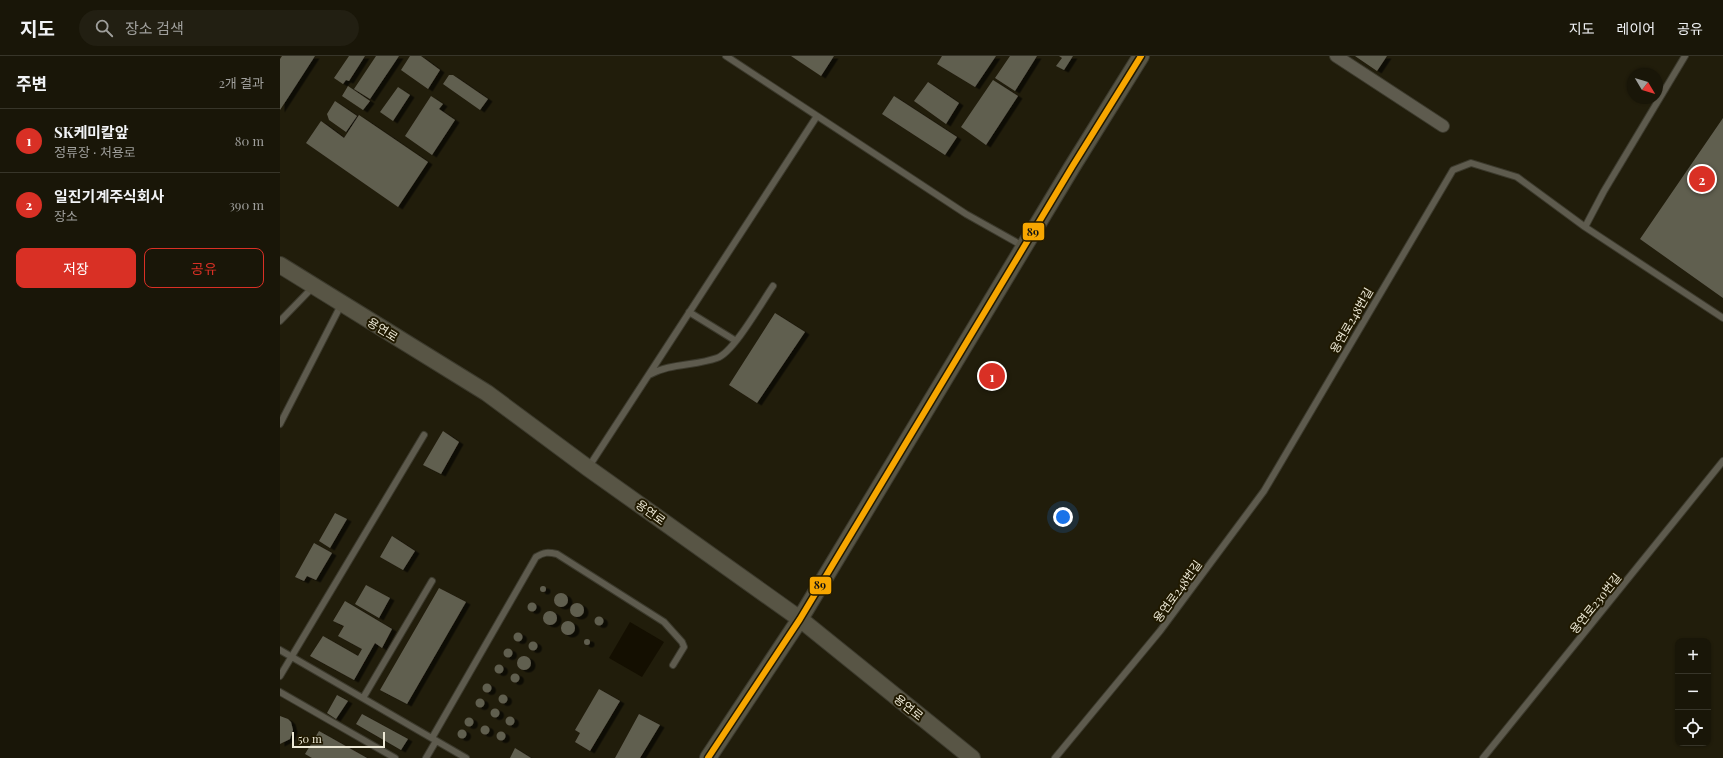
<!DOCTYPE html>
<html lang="ko">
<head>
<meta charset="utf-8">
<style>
  body { margin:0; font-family:"Playfair Display","Noto Sans KR",serif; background:#221f12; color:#f1f3f6 }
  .controls { position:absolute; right:12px; bottom:12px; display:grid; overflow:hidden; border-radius:8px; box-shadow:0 1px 3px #0004 }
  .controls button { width:36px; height:36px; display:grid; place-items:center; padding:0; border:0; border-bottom:1px solid #373529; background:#191608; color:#f1f3f6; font:20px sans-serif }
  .compass { position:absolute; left:1347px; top:12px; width:36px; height:36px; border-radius:50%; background:#191608; box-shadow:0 1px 3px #0004; rotate:128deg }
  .scale { position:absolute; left:12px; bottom:10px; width:93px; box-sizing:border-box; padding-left:4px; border:2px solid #ede9d6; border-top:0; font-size:11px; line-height:14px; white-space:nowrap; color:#ede9d6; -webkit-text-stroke:3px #201900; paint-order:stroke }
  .you { position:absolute; left:783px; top:461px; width:14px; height:14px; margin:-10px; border:3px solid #fff; border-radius:50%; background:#1a73e8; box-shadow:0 0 0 6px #1a73e833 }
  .badge { display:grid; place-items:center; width:26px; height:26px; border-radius:50%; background:#d93025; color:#fff; font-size:13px; font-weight:700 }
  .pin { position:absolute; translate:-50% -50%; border:2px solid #fff; box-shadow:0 1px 4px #0006 }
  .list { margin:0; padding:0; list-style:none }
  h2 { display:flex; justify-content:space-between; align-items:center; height:52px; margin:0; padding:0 16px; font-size:17px }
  h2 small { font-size:13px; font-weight:400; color:#9f9f9c }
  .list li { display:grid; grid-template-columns:26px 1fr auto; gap:12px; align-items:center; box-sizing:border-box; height:64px; padding:0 16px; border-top:1px solid #373529 }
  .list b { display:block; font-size:15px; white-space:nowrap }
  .list p { margin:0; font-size:13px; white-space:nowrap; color:#9f9f9c }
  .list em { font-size:13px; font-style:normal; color:#9f9f9c }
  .actions { display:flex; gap:8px; padding:12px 16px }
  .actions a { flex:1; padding:9px 0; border:1px solid #d93025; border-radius:8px; text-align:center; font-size:14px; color:#d93025 }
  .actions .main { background:#d93025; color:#fff }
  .icon { flex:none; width:22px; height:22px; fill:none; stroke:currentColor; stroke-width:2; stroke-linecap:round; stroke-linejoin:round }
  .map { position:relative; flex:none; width:1443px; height:702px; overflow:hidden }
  header { display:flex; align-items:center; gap:24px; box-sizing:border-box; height:56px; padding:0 20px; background:#191608; border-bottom:1px solid #373529 }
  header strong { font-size:19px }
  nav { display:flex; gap:22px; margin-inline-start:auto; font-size:14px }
  .search { width:280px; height:36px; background:#221f12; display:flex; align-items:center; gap:10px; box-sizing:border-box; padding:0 14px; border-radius:22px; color:#9f9f9c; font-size:15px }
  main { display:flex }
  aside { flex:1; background:#191608 }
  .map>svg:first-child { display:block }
</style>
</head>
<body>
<header>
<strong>지도</strong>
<div class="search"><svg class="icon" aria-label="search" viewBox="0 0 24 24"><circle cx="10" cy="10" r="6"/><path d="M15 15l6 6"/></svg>장소 검색</div>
<nav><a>지도</a><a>레이어</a><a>공유</a></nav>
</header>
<main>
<aside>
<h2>주변<small>2개 결과</small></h2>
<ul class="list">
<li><span class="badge">1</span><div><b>SK케미칼앞</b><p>정류장 · 처용로</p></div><em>80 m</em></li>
<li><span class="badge">2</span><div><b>일진기계주식회사</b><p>장소</p></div><em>390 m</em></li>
</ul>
<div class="actions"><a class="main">저장</a><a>공유</a></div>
</aside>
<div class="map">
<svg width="1443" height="702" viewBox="0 0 1443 702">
  <defs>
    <filter id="shadow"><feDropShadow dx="4.5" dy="2.5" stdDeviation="0" flood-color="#0009"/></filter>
  </defs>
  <rect width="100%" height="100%" fill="#211d0b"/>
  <path fill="#140f01" d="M350 566 384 586 362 621 329 602Z"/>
  <path fill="#615e50" filter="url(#shadow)" d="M2 0H35L0 54V3Z
    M69 0H85L69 25 66 24 63 28 54 22Z
    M96 0H119L90 43 74 33Z
    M130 0H141L160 14 148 33 121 14Z
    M511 0H554L541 20Z
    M662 0H716L695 31 657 8Z
    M730 0H757L735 35 715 22Z
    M779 0H793L784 14 776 10 782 2Z
    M1075 0H1107L1097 15Z
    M169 19H173L208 43 200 54 163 28Z
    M713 24 738 40 706 89 681 71Z
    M648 26 679 47 666 68 634 45Z
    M68 30 90 45 83 54 62 40Z
    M118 31 130 39 113 65 100 56Z
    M151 40 163 48 159 53 175 64 152 99 125 80Z
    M614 40 677 81 665 99 602 58Z
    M55 45 77 60 66 76 49 64 47 58Z
    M79 59 148 106 118 151 26 87 41 65 64 82Z
    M1443 62V242L1360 183Z
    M495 257 525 276 477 347 449 329Z
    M163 375 179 386 161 418 143 409Z
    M55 457 67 463 50 492 39 485Z
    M112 480 135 495 123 514 100 501Z
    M34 487 52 497 36 524 27 520 24 525 15 521Z
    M86 529 110 542 99 562 75 548Z
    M260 533a3 3 0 1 1 6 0a3 3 0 1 1-6 0Z
    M159 532 186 546 127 648 100 634Z
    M274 544a7 7 0 1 1 14 0a7 7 0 1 1-14 0Z
    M65 545 112 573 102 592 95 587 74 624 30 600 43 580 78 600 82 593 58 580 64 570 53 565Z
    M247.5 551a4.5 4.5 0 1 1 9 0a4.5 4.5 0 1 1-9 0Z
    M290 554a7 7 0 1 1 14 0a7 7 0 1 1-14 0Z
    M263 562a7 7 0 1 1 14 0a7 7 0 1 1-14 0Z
    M314.5 565a4.5 4.5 0 1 1 9 0a4.5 4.5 0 1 1-9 0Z
    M281 572a7 7 0 1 1 14 0a7 7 0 1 1-14 0Z
    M233.5 581a4.5 4.5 0 1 1 9 0a4.5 4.5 0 1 1-9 0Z
    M304 586a3 3 0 1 1 6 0a3 3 0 1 1-6 0Z
    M248.5 590a4.5 4.5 0 1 1 9 0a4.5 4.5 0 1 1-9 0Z
    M223.5 597a4.5 4.5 0 1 1 9 0a4.5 4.5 0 1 1-9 0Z
    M237 607a7 7 0 1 1 14 0a7 7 0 1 1-14 0Z
    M214.5 613a4.5 4.5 0 1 1 9 0a4.5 4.5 0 1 1-9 0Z
    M230.5 622a4.5 4.5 0 1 1 9 0a4.5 4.5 0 1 1-9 0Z
    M202.5 632a4.5 4.5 0 1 1 9 0a4.5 4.5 0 1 1-9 0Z
    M319 633 340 645 310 695 295 686 300 677 295 674Z
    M218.5 643a4.5 4.5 0 1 1 9 0a4.5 4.5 0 1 1-9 0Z
    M57 639 68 645 56 663 47 657Z
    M195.5 647a4.5 4.5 0 1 1 9 0a4.5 4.5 0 1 1-9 0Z
    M210.5 657a4.5 4.5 0 1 1 9 0a4.5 4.5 0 1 1-9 0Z
    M82 658 128 683 121 694 76 668Z
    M359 658 380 669 360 702H335Z
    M0 660 8 663 11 666 13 674 10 683 0 688Z
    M225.5 665a4.5 4.5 0 1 1 9 0a4.5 4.5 0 1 1-9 0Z
    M184.5 666a4.5 4.5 0 1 1 9 0a4.5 4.5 0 1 1-9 0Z
    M200.5 674a4.5 4.5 0 1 1 9 0a4.5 4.5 0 1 1-9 0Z
    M177.5 678a4.5 4.5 0 1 1 9 0a4.5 4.5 0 1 1-9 0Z
    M39 675 87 702H32L25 698Z
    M216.5 680a4.5 4.5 0 1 1 9 0a4.5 4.5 0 1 1-9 0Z
    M235 692 251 702H230Z"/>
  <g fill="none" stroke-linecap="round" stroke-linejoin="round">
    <defs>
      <path id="lane" d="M446 0 686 158 743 190
        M1305 171 1324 135 1405 0
        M409 256 456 285
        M0 265 33 231
        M369 319C390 307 415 310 437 302 453 297 482 246 493 230
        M0 368 61 249
        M308 412 537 60
        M0 594 186 702
        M0 620 144 379
        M0 636 115 702
        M83 642 152 525
        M152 682 256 501C264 496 268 496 277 498L384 566 402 586 404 591 393 609
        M146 702 156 685
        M775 702 880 575 984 435 1173 114 1191 107 1237 121 1305 171 1443 262
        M1203 702 1443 405"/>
      <path id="street" d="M1056 0 1163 70"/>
      <path id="secondary" d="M0 209 207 337 308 412 520 563 692 702
        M428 702 520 563 792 111 861 0"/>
    </defs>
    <use href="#lane" stroke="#3c3a2d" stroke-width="8"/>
    <use href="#street" stroke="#3c3a2d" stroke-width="14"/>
    <use href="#secondary" stroke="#3c3a2d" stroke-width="18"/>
    <use href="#lane" stroke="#5e5b4e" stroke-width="6"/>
    <use href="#street" stroke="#5e5b4e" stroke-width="12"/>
    <use href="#secondary" stroke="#585545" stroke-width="16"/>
    <defs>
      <path id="bus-1" d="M428 702 520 563 792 111 861 0"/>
    </defs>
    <use href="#bus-1" stroke="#201900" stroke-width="9"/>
    <use href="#bus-1" stroke="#f7a600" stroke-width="6"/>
  </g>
  <g text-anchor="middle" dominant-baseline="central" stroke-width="4" stroke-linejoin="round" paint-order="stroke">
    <g font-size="12" fill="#ede9d6" stroke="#201900">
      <text transform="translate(1071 264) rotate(-60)">용연로248번길</text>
      <text transform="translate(103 273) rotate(32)">용연로</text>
      <text transform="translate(371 456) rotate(36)">용연로</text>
      <text transform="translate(897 535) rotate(-54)">용연로248번길</text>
      <text transform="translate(1315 547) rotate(-51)">용연로230번길</text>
      <text transform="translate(629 651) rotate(39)">용연로</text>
    </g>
  </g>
  <g stroke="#201900" stroke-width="1.5">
    <rect x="742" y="166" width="23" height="19" rx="4" fill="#f7a600"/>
    <rect x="529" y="520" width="23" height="19" rx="4" fill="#f7a600"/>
  </g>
  <g font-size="11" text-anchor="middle" font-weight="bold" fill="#111">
    <text x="753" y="180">89</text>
    <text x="540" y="533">89</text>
  </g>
</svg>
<div class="controls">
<button>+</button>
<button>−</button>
<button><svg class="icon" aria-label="locate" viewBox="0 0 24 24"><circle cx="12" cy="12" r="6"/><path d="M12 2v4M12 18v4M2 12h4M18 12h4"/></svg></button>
</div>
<svg class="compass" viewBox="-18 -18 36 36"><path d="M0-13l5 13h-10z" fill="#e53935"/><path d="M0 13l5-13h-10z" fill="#9f9f9c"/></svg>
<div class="scale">50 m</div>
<div class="you"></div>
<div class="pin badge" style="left:712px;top:320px">1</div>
<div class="pin badge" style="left:1422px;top:123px">2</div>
</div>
</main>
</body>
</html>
